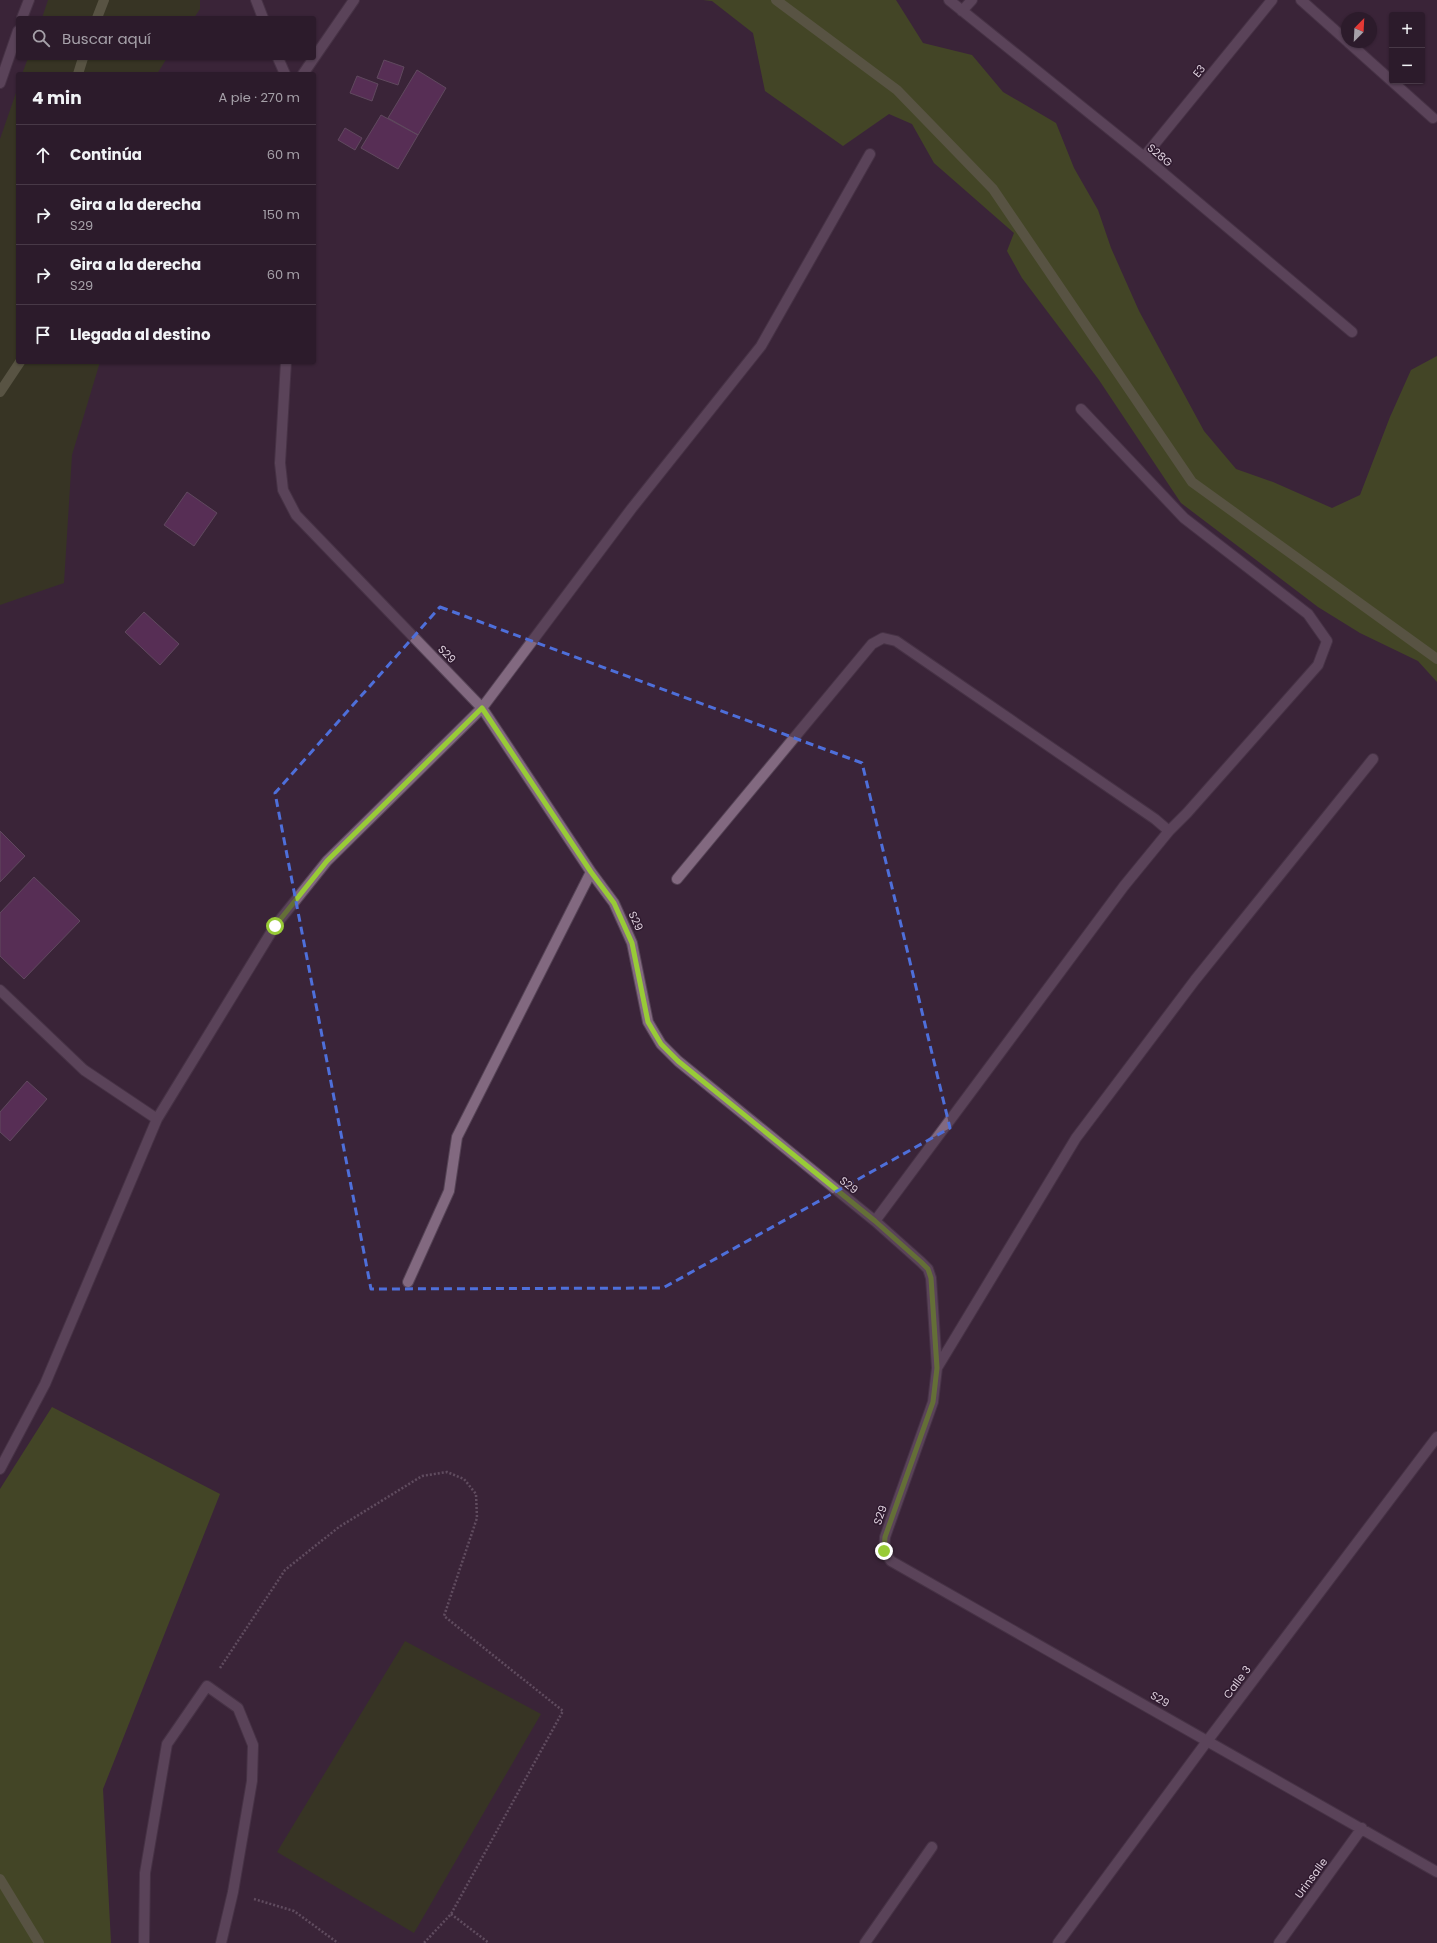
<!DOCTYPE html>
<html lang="es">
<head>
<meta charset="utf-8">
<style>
  body { margin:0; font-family:Poppins,sans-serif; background:#342433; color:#f1f3f6 }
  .controls { position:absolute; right:12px; top:12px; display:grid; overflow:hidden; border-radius:4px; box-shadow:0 1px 3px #0004 }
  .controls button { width:36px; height:36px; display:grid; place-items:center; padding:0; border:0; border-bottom:1px solid #483947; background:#2c1b2b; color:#f1f3f6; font:20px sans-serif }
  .compass { position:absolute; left:1341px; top:12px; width:36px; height:36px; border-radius:50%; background:#2c1b2b; box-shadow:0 1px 3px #0004; rotate:24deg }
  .stop { position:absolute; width:12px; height:12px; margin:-9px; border:3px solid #98cb37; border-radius:50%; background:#fff }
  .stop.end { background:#98cb37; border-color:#fff; box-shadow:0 1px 4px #0008 }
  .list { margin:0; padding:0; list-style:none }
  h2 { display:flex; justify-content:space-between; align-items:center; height:52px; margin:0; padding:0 16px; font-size:17px }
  h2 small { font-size:13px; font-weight:400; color:#a6a1a9 }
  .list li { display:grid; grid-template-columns:26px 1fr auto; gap:12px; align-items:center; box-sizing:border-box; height:60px; padding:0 16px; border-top:1px solid #483947 }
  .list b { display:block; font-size:15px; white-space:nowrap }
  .list p { margin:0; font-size:13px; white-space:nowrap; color:#a6a1a9 }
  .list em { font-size:13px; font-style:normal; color:#a6a1a9 }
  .icon { flex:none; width:22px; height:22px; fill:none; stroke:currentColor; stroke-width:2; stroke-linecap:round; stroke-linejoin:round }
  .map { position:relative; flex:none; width:1437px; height:1943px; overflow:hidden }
  .search { position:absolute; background:#2c1b2b; box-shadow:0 1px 3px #0004; left:16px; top:16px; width:300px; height:44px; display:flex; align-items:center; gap:10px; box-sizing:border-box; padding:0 14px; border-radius:4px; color:#a6a1a9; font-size:15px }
  .panel { position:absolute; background:#2c1b2b; box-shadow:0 1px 3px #0004; left:16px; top:72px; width:300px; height:292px; border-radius:4px }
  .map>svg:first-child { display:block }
</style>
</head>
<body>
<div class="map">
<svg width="1437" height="1943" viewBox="0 0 1437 1943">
  <rect width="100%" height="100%" fill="#3a2439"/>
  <path fill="#33470d" d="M48 0H200V9L194 18H42Z
    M28 58H167L157 74H22Z
    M18 87V362H100L72 455 64 583 0 605V139Z
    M405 1641 541 1714 414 1933 277 1852Z"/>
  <path fill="#4f6e10" d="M703 0H896L923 43 972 55 1003 92 1056 123 1074 168 1098 210 1111 248 1139 311 1204 431 1236 469 1273 482 1332 508 1360 495 1390 417 1411 370 1437 356V682L1418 661 1360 633 1318 607 1181 503 1099 380 1022 278 1007 251 1014 233 934 163 912 124 889 114 843 146 765 91 753 33 712 1Z
    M52 1407 220 1494 103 1789 111 1943H0V1489Z"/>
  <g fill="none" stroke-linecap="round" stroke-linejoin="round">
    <path stroke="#7c8d51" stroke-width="10" d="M776 0 897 90 993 189 1192 482 1437 659
      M97 18 104 0
      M78 74 83 58
      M0 392 20 362
      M0 1879 39 1943"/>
  </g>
  <path fill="#7a3b79" stroke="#8e748c" d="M384 60 404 67 398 85 377 78Z
    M417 70 446 88 418 135 388 118Z
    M357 76 378 84 372 101 350 93Z
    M381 115 418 135 398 169 361 148Z
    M345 128 362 138 355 150 338 140Z
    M187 492 217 513 194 546 164 525Z
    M144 612 179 644 160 665 125 632Z
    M0 831 25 856 0 882Z
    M34 877 80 921 24 979 0 956V913Z
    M27 1081 47 1099 10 1141 0 1132V1112Z"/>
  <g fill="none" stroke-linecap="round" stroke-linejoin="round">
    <defs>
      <path id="lane" d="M144 1943 145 1873 167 1744 207 1686 238 1708 253 1745 252 1781 233 1892 221 1943"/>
      <path id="street" d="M256 0 263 18
        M949 0 1144 157 1352 332
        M1301 0 1347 41
        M962 11 972 0
        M22 18 29 0
        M1348 42 1433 118
        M278 58 285 74
        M314 58 354 0
        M303 74 314 58
        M0 83 18 31
        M1144 157 1272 0
        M286 362 280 463 283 490 296 515 482 708 591 872 614 903 632 943 648 1022 661 1044 678 1061 875 1221 921 1262 928 1269 931 1278 937 1368 933 1402 885 1537 884 1551 891 1561 1437 1872
        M677 879 872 644 883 638 896 641 1155 819 1169 831
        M0 990 84 1070 157 1119
        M875 1221 1124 886 1169 831 1187 813 1318 665 1327 641 1308 614 1184 518 1081 409
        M408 1282 449 1191 457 1137 591 872
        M937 1368 1076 1138 1195 980 1373 759
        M0 1469 45 1384 157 1119 275 926 327 861 482 708 632 508 761 346 870 154
        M865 1943 932 1847
        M1058 1943 1208 1740 1437 1437
        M1279 1943 1362 1828"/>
    </defs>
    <use href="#lane" stroke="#554355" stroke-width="12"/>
    <use href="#street" stroke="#554355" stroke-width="12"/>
    <path stroke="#8f7d8e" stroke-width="2.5" stroke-dasharray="2 2" stroke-linecap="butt" d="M220 1668 285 1570 339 1527 422 1476 447 1472 464 1479 476 1494 477 1518 444 1616 563 1711 451 1914 424 1943
      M254 1899 294 1911 338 1943
      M451 1914 489 1943"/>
    <use href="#lane" stroke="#826980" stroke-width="10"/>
    <use href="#street" stroke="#826980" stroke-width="10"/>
  </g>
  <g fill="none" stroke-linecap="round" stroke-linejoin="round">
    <path stroke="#98cb37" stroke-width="5" d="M275 926 327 861 482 708 591 872 614 903 632 943 648 1022 661 1044 678 1061 875 1221 921 1262 928 1269 931 1278 937 1368 933 1402 885 1537 884 1551"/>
  </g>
  <path d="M0 0H1437V1943H0ZM440 607 862 763 950 1128 663 1288 371 1289 275 793Z" fill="#3a2439" fill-opacity=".55" fill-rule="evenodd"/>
  <path fill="none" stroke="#4e6fda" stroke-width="3" stroke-dasharray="8 5" stroke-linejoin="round" d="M440 607 862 763 950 1128 663 1288 371 1289 275 793Z"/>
  <g text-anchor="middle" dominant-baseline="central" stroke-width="3" stroke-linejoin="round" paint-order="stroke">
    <g font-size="11" fill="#dfd1de" stroke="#2f1a2f">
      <text transform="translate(1199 71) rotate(-51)">E3</text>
      <text transform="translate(1160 155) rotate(40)">S28G</text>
      <text transform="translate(447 654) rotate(46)">S29</text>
      <text transform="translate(636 921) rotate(66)">S29</text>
      <text transform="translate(849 1185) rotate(39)">S29</text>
      <text transform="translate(880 1515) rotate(-70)">S29</text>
      <text transform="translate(1237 1682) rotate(-53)">Calle 3</text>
      <text transform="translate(1160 1699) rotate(30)">S29</text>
      <text transform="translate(1311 1878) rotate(-54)">Urinsalle</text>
    </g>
  </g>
</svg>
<div class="controls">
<button>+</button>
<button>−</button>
</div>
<svg class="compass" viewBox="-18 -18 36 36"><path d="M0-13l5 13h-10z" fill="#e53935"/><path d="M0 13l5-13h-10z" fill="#a6a1a9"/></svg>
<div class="stop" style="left:275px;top:926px"></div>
<div class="stop end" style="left:884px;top:1551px"></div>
<div class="search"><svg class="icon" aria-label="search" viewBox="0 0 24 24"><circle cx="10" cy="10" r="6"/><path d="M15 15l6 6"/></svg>Buscar aquí</div>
<section class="panel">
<h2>4 min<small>A pie · 270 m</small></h2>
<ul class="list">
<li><svg class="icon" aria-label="ahead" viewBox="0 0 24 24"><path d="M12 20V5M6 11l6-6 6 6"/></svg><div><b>Continúa</b></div><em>60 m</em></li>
<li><svg class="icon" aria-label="right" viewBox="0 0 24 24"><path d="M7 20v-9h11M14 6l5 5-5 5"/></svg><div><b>Gira a la derecha</b><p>S29</p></div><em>150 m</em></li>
<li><svg class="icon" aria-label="right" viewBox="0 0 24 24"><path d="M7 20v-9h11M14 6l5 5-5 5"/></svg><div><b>Gira a la derecha</b><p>S29</p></div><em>60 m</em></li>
<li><svg class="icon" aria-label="arrive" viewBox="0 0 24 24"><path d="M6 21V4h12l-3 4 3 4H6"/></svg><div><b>Llegada al destino</b></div></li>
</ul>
</section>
</div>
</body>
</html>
